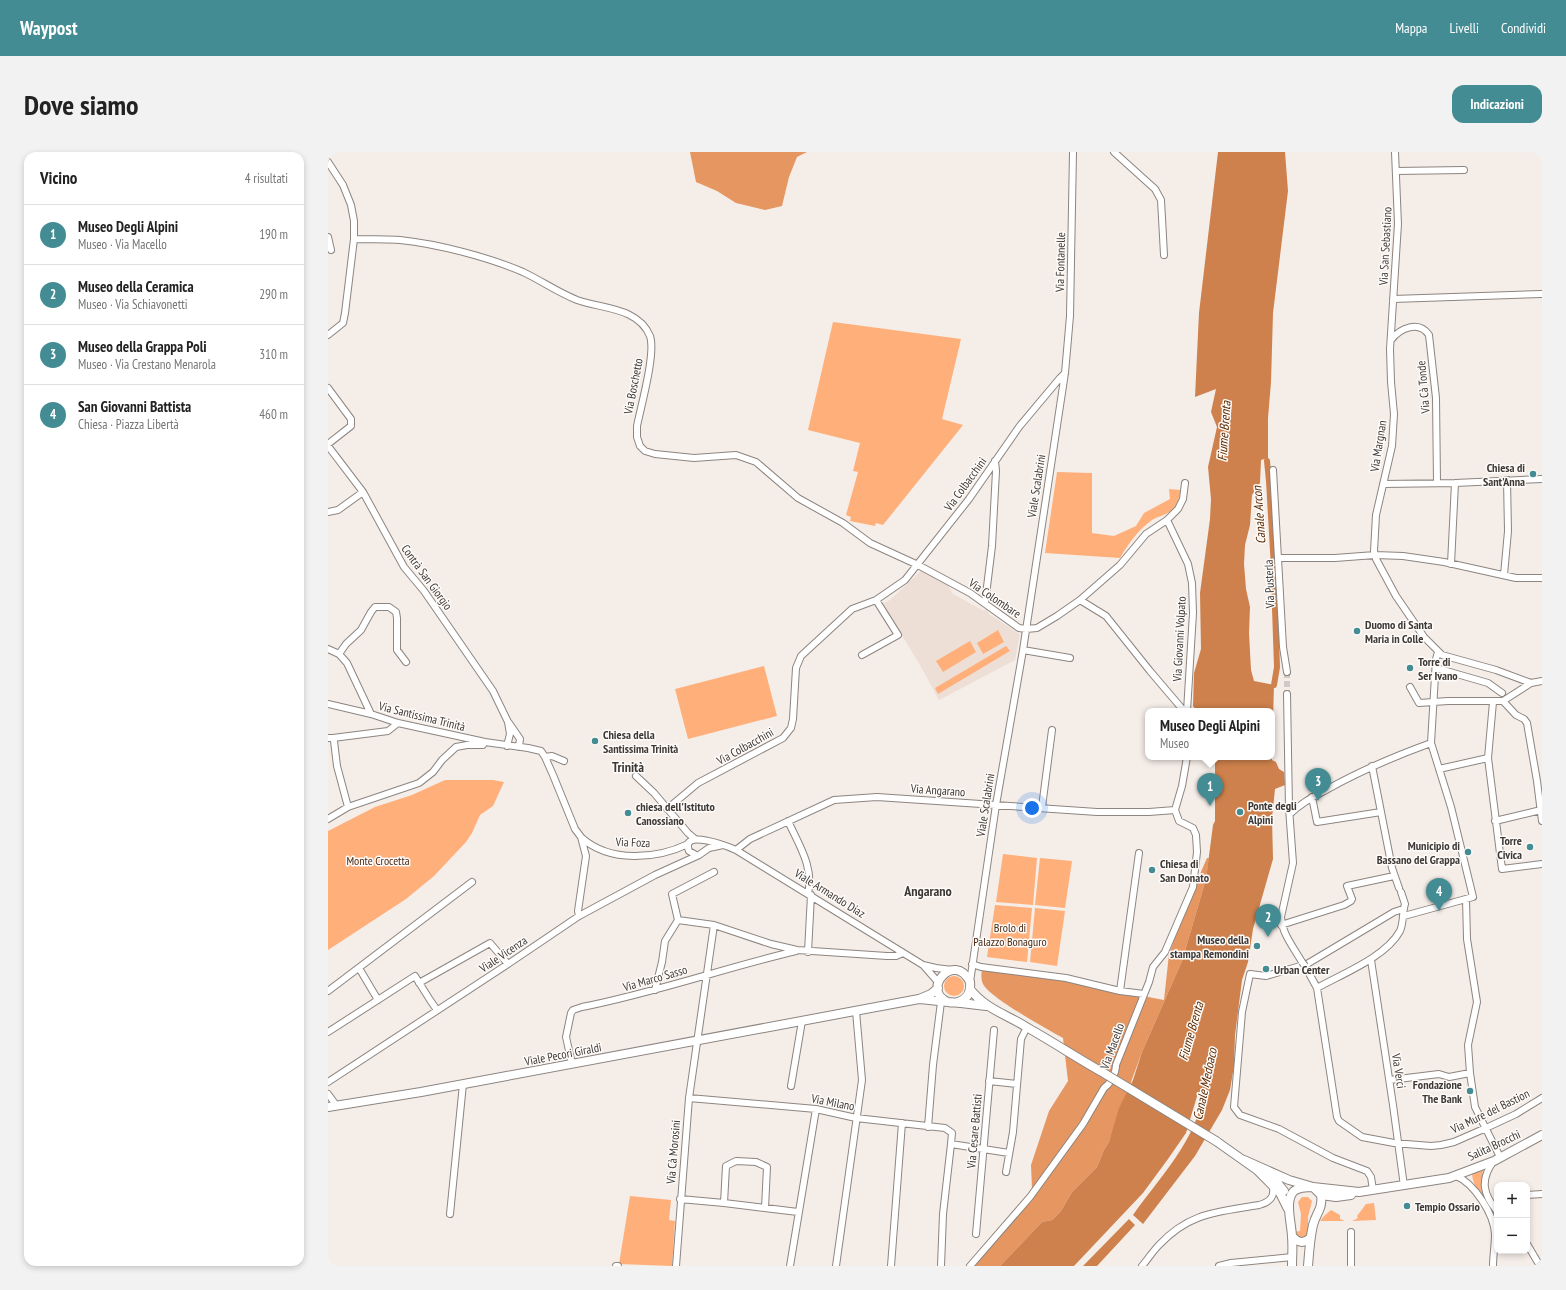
<!DOCTYPE html>
<html lang="it">
<head>
<meta charset="utf-8">
<style>
  body { margin:0; font-family:"PT Sans Narrow",sans-serif; background:#f2f2f2; color:#222 }
  .controls { position:absolute; right:12px; bottom:12px; display:grid; overflow:hidden; border-radius:8px; box-shadow:0 2px 6px #0003 }
  .controls button { width:36px; height:36px; display:grid; place-items:center; padding:0; border:0; border-bottom:1px solid #e0e0e0; background:#fff; color:#222; font:20px sans-serif }
  .you { position:absolute; left:704px; top:656px; width:14px; height:14px; margin:-10px; border:3px solid #fff; border-radius:50%; background:#1a73e8; box-shadow:0 0 0 6px #1a73e833 }
  .badge { display:grid; place-items:center; width:26px; height:26px; border-radius:50%; background:#448c93; color:#fff; font-size:13px; font-weight:700 }
  .pin { position:absolute; translate:-50% -33px; filter:drop-shadow(0 1px 2px #0008) }
  .pin::after { content:''; position:absolute; top:21px; width:14px; height:12px; background:inherit; clip-path:polygon(0 0,100% 0,50% 100%) }
  .popup { position:absolute; left:817px; top:556px; width:130px; height:52px; box-sizing:border-box; display:grid; place-content:center; border-radius:8px; background:#fff; filter:drop-shadow(0 1px 3px #0005); font-size:13px; white-space:nowrap; color:#767676 }
  .popup b { font-size:15px; color:#222 }
  .popup::after { content:''; position:absolute; left:50%; top:100%; margin-left:-8px; border:8px solid transparent; border-top-color:#fff }
  .list { margin:0; padding:0; list-style:none }
  h2 { display:flex; justify-content:space-between; align-items:center; height:52px; margin:0; padding:0 16px; font-size:17px }
  h2 small { font-size:13px; font-weight:400; color:#767676 }
  .list li { display:grid; grid-template-columns:26px 1fr auto; gap:12px; align-items:center; box-sizing:border-box; height:60px; padding:0 16px; border-top:1px solid #e0e0e0 }
  .list b { display:block; font-size:15px; white-space:nowrap }
  .list p { margin:0; font-size:13px; white-space:nowrap; color:#767676 }
  .list em { font-size:13px; font-style:normal; color:#767676 }
  .map { position:relative; flex:none; width:1214px; height:1114px; overflow:hidden; border-radius:12px }
  header { display:flex; align-items:center; gap:24px; box-sizing:border-box; height:56px; padding:0 20px; background:#448c93; color:#fff }
  header strong { font-size:19px }
  nav { display:flex; gap:22px; margin-inline-start:auto; font-size:14px }
  .intro { display:flex; align-items:center; justify-content:space-between; box-sizing:border-box; height:96px; padding:0 24px }
  h1 { margin:0; font-size:28px }
  .button { padding:10px 18px; border-radius:12px; background:#448c93; color:#fff; font-size:14px; font-weight:700 }
  main { display:flex; gap:24px; padding:0 24px }
  aside { flex:1; background:#fff; border-radius:12px; box-shadow:0 2px 6px #0003 }
  .map>svg:first-child { display:block }
</style>
</head>
<body>
<header>
<strong>Waypost</strong>
<nav><a>Mappa</a><a>Livelli</a><a>Condividi</a></nav>
</header>
<div class="intro"><h1>Dove siamo</h1><a class="button">Indicazioni</a></div>
<main>
<aside>
<h2>Vicino<small>4 risultati</small></h2>
<ul class="list">
<li><span class="badge">1</span><div><b>Museo Degli Alpini</b><p>Museo · Via Macello</p></div><em>190 m</em></li>
<li><span class="badge">2</span><div><b>Museo della Ceramica</b><p>Museo · Via Schiavonetti</p></div><em>290 m</em></li>
<li><span class="badge">3</span><div><b>Museo della Grappa Poli</b><p>Museo · Via Crestano Menarola</p></div><em>310 m</em></li>
<li><span class="badge">4</span><div><b>San Giovanni Battista</b><p>Chiesa · Piazza Libertà</p></div><em>460 m</em></li>
</ul>
</aside>
<div class="map">
<svg width="1214" height="1114" viewBox="0 0 1214 1114">
  <rect width="100%" height="100%" fill="#f5ede8"/>
  <path fill="#eddfd6" d="M594 418 620 433 625 442 656 459 658 457 661 462 692 482 687 508 611 548 592 513 555 452 562 448Z"/>
  <path fill="#ffaf7a" d="M505 170 633 187 614 267 635 273 555 373 548 371 547 374 522 369 523 365 518 363 530 320 525 319 532 291 480 278Z
    M729 320 764 321V381L786 384 808 374 816 361 842 347 841 337 852 338C852 345 849 353 844 358 839 363 830 364 824 368 811 377 800 392 792 406L717 401Z
    M670 478 676 490 655 502 649 491Z
    M642 489 648 500 615 520 608 509Z
    M678 494 682 499 610 542 607 536Z
    M436 514 449 564 360 587 347 537Z
    M117 628H165L176 630 165 654 152 663 144 681 138 690 106 724 78 747 0 798V679L47 655 84 643Z
    M675 702 709 706 705 753 668 750Z
    M712 706 744 709 737 756 707 753Z
    M667 753 704 756 699 810 659 805Z
    M707 756 737 759 729 814 702 810Z
    M616 834a10 10 0 1 1 20 0a10 10 0 1 1-20 0Z
    M1155 1016 1154 1033 1158 1050C1152 1042 1144 1032 1144 1021Z
    M302 1044 343 1048 341 1068 347 1069 344 1114 291 1112Z
    M974 1045H980L984 1049 980 1065V1081L979 1085 971 1087 968 1084 966 1080 972 1079 973 1062 970 1050Z
    M1046 1051 1048 1068 1024 1069 1030 1066 1029 1064 1038 1052Z
    M1003 1058 1012 1063V1067L1017 1069H992L996 1064Z"/>
  <path fill="#e59661" d="M362 0H479L469 5 461 25 454 54 437 58 408 51 389 39 368 30Z
    M879 706H881L878 727 854 809 814 900 781 990 776 998 769 1015 744 1040 733 1059 724 1068 714 1070 672 1114H638L704 1037 703 1013 721 959 740 929 735 886C719 877 662 846 655 832 653 827 653 823 654 817L726 827 836 848 841 802 862 745Z"/>
  <path fill="#ce814c" d="M890 0H957L960 39 945 161 943 230 940 266V306L933 308 932 331 924 343 922 373 917 393 916 412 918 437 922 455 921 481 923 518 926 529 946 533 944 604V559H869L865 554 866 521 873 497 872 441 882 367 883 347 880 315 889 275 883 260 888 237 867 245 871 161Z
    M885 605H944V608L948 610 951 617 956 620 957 633 947 637 944 666 945 707 925 777 920 810 914 828 907 883 906 914 902 938 894 958 867 1004 815 1072 805 1063C831 1026 869 988 875 941L873 939 870 941 858 981 840 1007 815 1041 746 1114H672L714 1070 724 1068 733 1059 744 1040 769 1015 776 998 781 990 791 956 805 928 814 900 854 809 878 727 885 673 887 669V611Z
    M801 1067 807 1073 769 1114H755Z"/>
  <g fill="none" stroke-linecap="round" stroke-linejoin="round">
    <path stroke="#ce814c" stroke-width="6" d="M939 309 941 329 946 416
      M946 533 949 515 946 427"/>
    <path stroke="#d0c9c5" stroke-width="6" stroke-dasharray="6 3" stroke-linecap="butt" d="M959 520V542"/>
    <defs>
      <path id="minor" d="M786 0 827 37 833 48 836 103
        M1067 0 1070 72 1062 197 1063 230 1066 262 1064 294 1048 363 1046 399 1048 407 1068 444 1096 485 1114 503 1168 518 1203 531 1214 529
        M0 10 15 33 23 53 26 69V87L17 161 15 171 0 183
        M1068 19 1136 18
        M0 85 3 98
        M26 87C41 87 57 87 72 88 110 92 160 105 195 120 214 129 229 140 249 148 274 157 310 155 322 184 328 201 313 254 309 274V285L312 294 317 299 327 302 366 306 408 303 428 310 470 346 515 371 542 391 590 413 642 441 691 476 698 477 709 476 729 464 752 448 792 413 818 382 839 368 850 357 855 347 857 331
        M1065 147 1214 142
        M1063 188C1072 176 1091 168 1101 183L1108 246 1109 330
        M0 236 23 267V274L0 292
        M0 294 35 340 76 415 96 439 165 539 180 570 182 582 179 594
        M945 318 955 495 959 520
        M1055 332 1127 331 1214 327
        M0 360 10 358 35 340
        M839 368 860 412 864 431 865 461 859 559
        M951 406H1007L1047 403 1075 404 1116 410 1188 426H1214
        M1123 412 1127 331
        M1176 423 1180 379 1179 328
        M752 448 778 464 822 519 856 559
        M657 451 664 394 668 319 667 309
        M0 497 11 502 19 511 43 562
        M695 498 742 506
        M11 502 18 492 33 478 43 460 47 455H61L68 460 69 466V498L78 510
        M534 503 570 483 548 448
        M1108 516 1160 531 1174 541
        M1082 535 1091 551 1120 549H1175L1203 531
        M959 542 961 656 965 711 953 765C954 782 966 796 974 810
        M1175 549 1188 563 1196 567 1199 571 1209 629 1214 669
        M1165 550 1160 606 1174 717 1214 712
        M0 552 43 562 70 571 157 590 200 596 213 599 217 605 225 623 247 677 253 685 258 704 250 759 251 764
        M181 571 192 587 191 595
        M0 586H5L6 589 9 614 20 655
        M5 586 60 579 70 571
        M217 605 224 604 236 609
        M1044 614 1064 716 1071 736
        M1111 617 1160 606
        M308 624 326 641 360 681 367 687
        M984 645 989 670 1053 660
        M714 655 724 578
        M339 657 370 631 455 586 463 576 465 567 468 516 473 504 524 457 548 448 577 428 641 347 691 275 732 226 737 221
        M962 662C973 651 985 645 998 638 1032 619 1067 604 1103 591
        M0 667 20 655 91 631 105 620 114 608 128 595 139 593H155L156 591
        M460 669C471 693 486 715 480 742
        M1167 669 1213 658
        M254 686C282 711 329 707 360 692
        M408 698 422 687 506 648 549 645 769 660H821L847 658
        M368 703 361 699C352 676 399 694 408 698L595 813 608 816 624 818
        M1138 747 1139 787 1149 850 1140 893 1142 921 1147 955 1172 1005
        M1076 764 1145 745 1123 655 1103 591 1108 507 1110 500
        M350 768 344 742 386 720
        M953 773 1016 753 1023 749 1024 747 1019 734 1066 724
        M480 800 483 743
        M1043 808 1065 953 1076 1034
        M644 812 653 815 738 826 792 839 816 842
        M596 814 610 830
        M977 814 989 836 1009 965 1011 969 1034 985 1066 991 1103 994 1113 993 1126 990 1158 976 1188 962 1214 946
        M31 816 50 848
        M642 830 668 653 695 498 737 221 742 164 745 0
        M91 831 162 791 180 812
        M989 836C1014 822 1058 805 1072 779 1076 770 1074 761 1077 752L1073 740
        M327 838 334 810 337 789 350 768 386 773 443 792 469 798 559 804H568L575 801
        M0 839 144 730
        M792 839 811 701
        M0 880 87 824 102 848 109 858
        M244 912 238 885 243 861 245 858 254 855C326 841 396 816 468 799
        M1062 928 1111 922 1121 925 1142 921
        M661 929 689 932
        M0 930 180 812 251 764 327 723 371 703 381 696 395 693
        M463 934 474 869
        M0 942 8 953
        M361 946 488 957 528 966 617 976 624 981 623 992 681 1001
        M600 975 605 913 613 850
        M1165 1010C1152 1028 1155 1042 1169 1059
        M678 1020 685 980 693 887 699 875
        M1128 1024C1146 1031 1166 1062 1167 1082 1167 1093 1165 1104 1165 1114
        M1045 1038 1043 1025 1039 1019 1005 1006 951 977 912 963 906 955 914 860 922 822 938 824 979 812 1066 760 1075 757
        M1199 1043 1214 1042
        M352 1047 396 1051 470 1060
        M396 1051 398 1014 408 1009 428 1010 439 1015 437 1056
        M122 1062 135 932
        M1023 1080V1114
        M648 1082 666 878
        M1199 1092 1212 1114
        M288 1114H290
        M348 1114 361 946 386 773
        M462 1114 488 957
        M508 1114 534 928 528 859
        M563 1114 574 971
        M613 1114 615 1062 623 992
        M642 1114 702 1045 755 972 776 936C783 931 788 921 788 913L821 830 825 815 837 800 865 735 869 700 868 683 865 676 851 669 847 658 854 634 859 605
        M814 1114C820 1107 825 1099 831 1093 862 1060 890 1060 931 1053 942 1050 948 1044 944 1033
        M891 1114 903 1111 964 1105"/>
      <path id="major" d="M642 837C657 857 680 863 700 876 725 890 749 906 774 920
        M592 847 620 850
        M630 850C640 847 643 840 642 830 626 798 592 839 620 850 625 851 628 850 633 851 641 852 650 853 658 854
        M0 955 93 940 591 847 603 842 610 836
        M888 989 929 1018 952 1041 960 1057
        M916 1008 961 1028 985 1035 1031 1040 1121 1026 1166 1009 1214 983
        M937 1021 948 1029 956 1039
        M964 1084C970 1091 976 1092 982 1086
        M964 1114C964 1104 965 1095 964 1085 964 1073 956 1048 966 1039 971 1035 979 1035 985 1035L993 1043 1008 1045 1023 1043
        M980 1114C981 1100 982 1086 985 1073 988 1061 995 1057 993 1043"/>
    </defs>
    <use href="#minor" stroke="#8c8580" stroke-width="8"/>
    <use href="#major" stroke="#8c8580" stroke-width="10"/>
    <use href="#minor" stroke="#fff" stroke-width="6"/>
    <use href="#major" stroke="#fff" stroke-width="8"/>
    <defs>
      <path id="minor-bridge" d="M974 810 977 814"/>
      <path id="major-bridge" d="M774 920 888 989"/>
    </defs>
    <use href="#minor-bridge" stroke="#8c8580" stroke-width="8" stroke-linecap="butt"/>
    <use href="#major-bridge" stroke="#8c8580" stroke-width="10" stroke-linecap="butt"/>
    <use href="#minor-bridge" stroke="#fff" stroke-width="6"/>
    <use href="#major-bridge" stroke="#fff" stroke-width="8"/>
  </g>
  <g fill="#448c93" stroke="#fefbf9" stroke-width="1.5">
    <circle cx="1205" cy="322" r="4"/>
    <circle cx="1029" cy="479" r="4"/>
    <circle cx="1082" cy="516" r="4"/>
    <circle cx="267" cy="589" r="4"/>
    <circle cx="912" cy="660" r="4"/>
    <circle cx="300" cy="661" r="4"/>
    <circle cx="1202" cy="695" r="4"/>
    <circle cx="1140" cy="700" r="4"/>
    <circle cx="824" cy="718" r="4"/>
    <circle cx="929" cy="794" r="4"/>
    <circle cx="938" cy="817" r="4"/>
    <circle cx="1142" cy="939" r="4"/>
    <circle cx="1079" cy="1054" r="4"/>
  </g>
  <g text-anchor="middle" dominant-baseline="central" stroke-width="3" stroke-linejoin="round" paint-order="stroke">
    <g font-size="12" fill="#3c3937" stroke="#fefbf9">
      <text transform="translate(1057 94) rotate(-87)">Via San Sebastiano</text>
      <text transform="translate(732 110) rotate(-89)">Via Fontanelle</text>
      <text transform="translate(305 234) rotate(-79)">Via Boschetto</text>
      <text transform="translate(1095 235) rotate(-95)">Via Cà Tonde</text>
      <text transform="translate(1050 294) rotate(-81)">Via Margnan</text>
      <text transform="translate(637 332) rotate(-54)">Via Colbacchini</text>
      <text transform="translate(708 334) rotate(-81)">Viale Scalabrini</text>
      <text transform="translate(99 425) rotate(54)">Contrà San Giorgio</text>
      <text transform="translate(941 432) rotate(-92)">Via Pusterla</text>
      <text transform="translate(667 446) rotate(34)">Via Colombare</text>
      <text transform="translate(851 487) rotate(-87)">Via Giovanni Volpato</text>
      <text transform="translate(94 564) rotate(14)">Via Santissima Trinità</text>
      <text transform="translate(417 594) rotate(-29)">Via Colbacchini</text>
      <text transform="translate(610 638) rotate(4)">Via Angarano</text>
      <text transform="translate(657 653) rotate(-81)">Viale Scalabrini</text>
      <text transform="translate(305 690) rotate(2)">Via Foza</text>
      <text transform="translate(502 741) rotate(32)">Viale Armando Diaz</text>
      <text transform="translate(175 802) rotate(-34)">Viale Vicenza</text>
      <text transform="translate(327 826) rotate(-16)">Via Marco Sasso</text>
      <text transform="translate(784 894) rotate(-70)">Via Macello</text>
      <text transform="translate(235 902) rotate(-11)">Viale Pecori Giraldi</text>
      <text transform="translate(1071 919) rotate(81)">Via Verci</text>
      <text transform="translate(505 950) rotate(11)">Via Milano</text>
      <text transform="translate(1162 959) rotate(-26)">Via Mure del Bastion</text>
      <text transform="translate(646 979) rotate(-85)">Via Cesare Battisti</text>
      <text transform="translate(1166 993) rotate(-25)">Salita Brocchi</text>
      <text transform="translate(345 1000) rotate(-85)">Via Cà Morosini</text>
    </g>
    <g font-size="12" font-weight="bold" fill="#3c3937" stroke="#fefbf9" text-anchor="start">
      <text x="1197" y="315" text-anchor="end">Chiesa di<tspan x="1197" dy="14">Sant'Anna</tspan></text>
      <text x="1037" y="472">Duomo di Santa<tspan x="1037" dy="14">Maria in Colle</tspan></text>
      <text x="1090" y="509">Torre di<tspan x="1090" dy="14">Ser Ivano</tspan></text>
      <text x="275" y="582">Chiesa della<tspan x="275" dy="14">Santissima Trinità</tspan></text>
      <text x="920" y="653">Ponte degli<tspan x="920" dy="14">Alpini</tspan></text>
      <text x="308" y="654">chiesa dell'Istituto<tspan x="308" dy="14">Canossiano</tspan></text>
      <text x="1194" y="688" text-anchor="end">Torre<tspan x="1194" dy="14">Civica</tspan></text>
      <text x="1132" y="693" text-anchor="end">Municipio di<tspan x="1132" dy="14">Bassano del Grappa</tspan></text>
      <text x="832" y="711">Chiesa di<tspan x="832" dy="14">San Donato</tspan></text>
      <text x="921" y="787" text-anchor="end">Museo della<tspan x="921" dy="14">stampa Remondini</tspan></text>
      <text x="946" y="817">Urban Center</text>
      <text x="1134" y="932" text-anchor="end">Fondazione<tspan x="1134" dy="14">The Bank</tspan></text>
      <text x="1087" y="1054">Tempio Ossario</text>
    </g>
    <g font-size="12" fill="#492913" stroke="#fefbf9">
      <text x="50" y="708">Monte Crocetta</text>
      <text x="682" y="775">Brolo di<tspan x="682" dy="14">Palazzo Bonaguro</tspan></text>
    </g>
    <g font-size="13" font-style="italic" fill="#5b2a00" stroke="#fefbf9">
      <text transform="translate(896 279) rotate(-86)">Fiume Brenta</text>
      <text transform="translate(931 363) rotate(-94)">Canale Arcon</text>
      <text transform="translate(863 879) rotate(-74)">Fiume Brenta</text>
      <text transform="translate(877 932) rotate(-78)">Canale Medoaco</text>
    </g>
    <g font-size="14" font-weight="bold" fill="#3c3937" stroke="#fefbf9">
      <text x="300" y="615">Trinità</text>
      <text x="600" y="739">Angarano</text>
    </g>
  </g>
</svg>
<div class="controls">
<button>+</button>
<button>−</button>
</div>
<div class="you"></div>
<div class="pin badge" style="left:882px;top:654px">1</div>
<div class="popup"><b>Museo Degli Alpini</b>Museo</div>
<div class="pin badge" style="left:940px;top:785px">2</div>
<div class="pin badge" style="left:990px;top:649px">3</div>
<div class="pin badge" style="left:1111px;top:759px">4</div>
</div>
</main>
</body>
</html>
